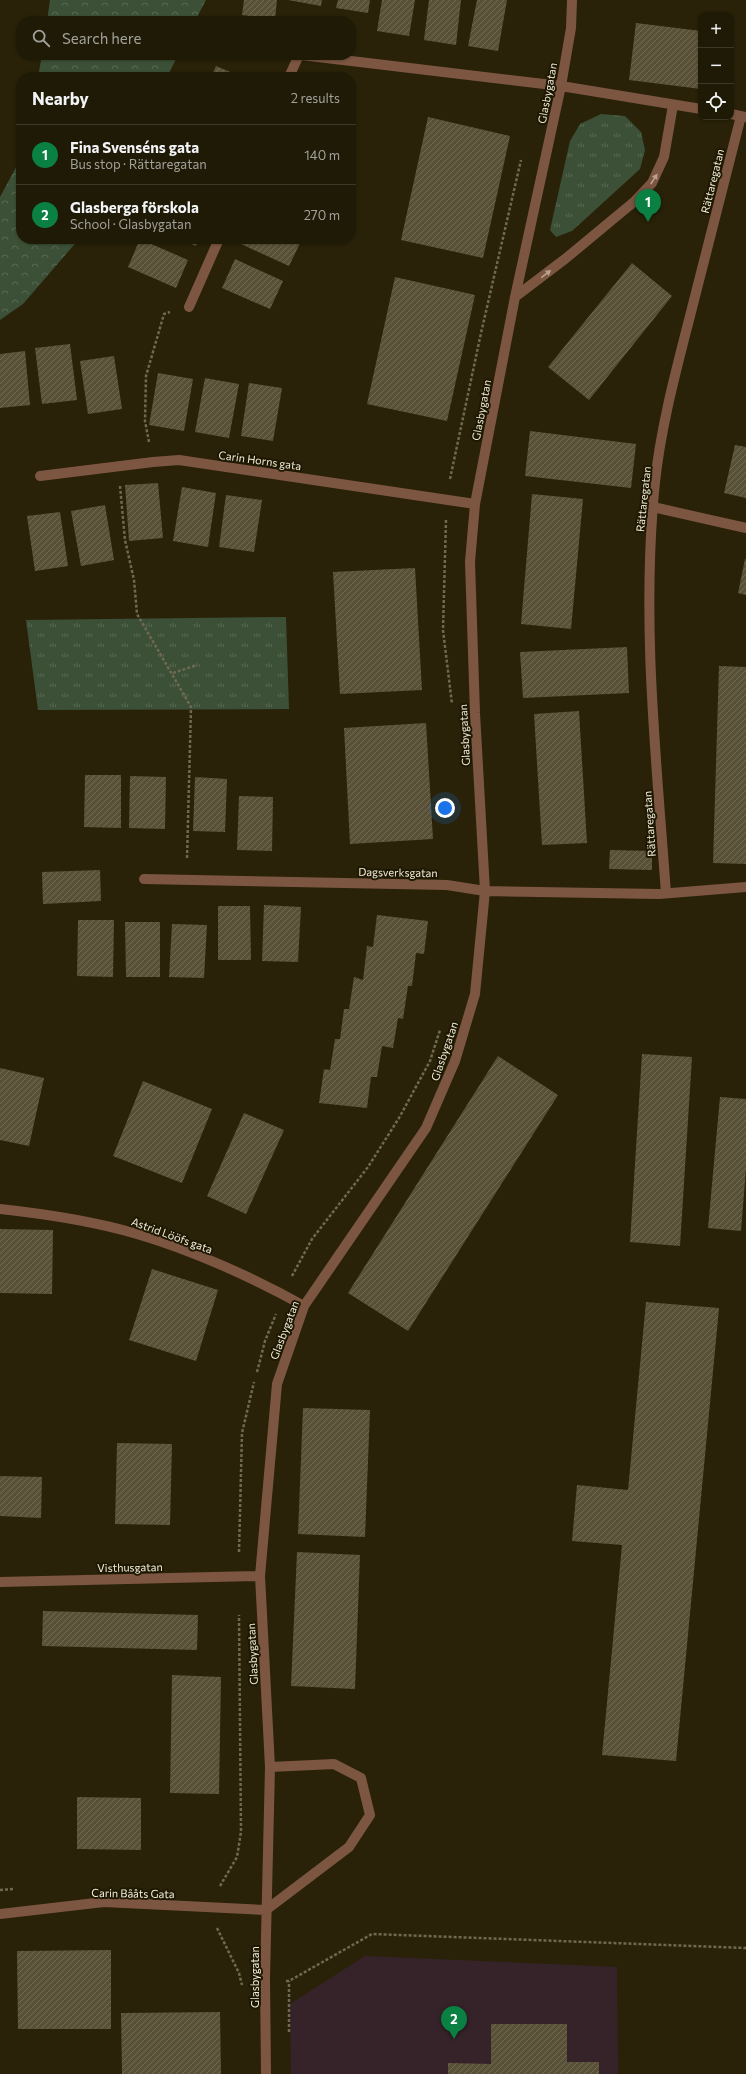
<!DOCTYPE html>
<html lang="en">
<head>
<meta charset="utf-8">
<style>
  body { margin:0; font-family:Commissioner,sans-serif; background:#272310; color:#f1f3f6 }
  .controls { position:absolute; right:12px; top:12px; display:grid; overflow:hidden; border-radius:8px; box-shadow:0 1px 3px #0004 }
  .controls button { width:36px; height:36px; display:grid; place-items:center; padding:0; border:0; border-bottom:1px solid #3c3828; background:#1f1a06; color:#f1f3f6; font:20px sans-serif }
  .you { position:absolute; left:445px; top:808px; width:14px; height:14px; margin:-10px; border:3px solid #fff; border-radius:50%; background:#1a73e8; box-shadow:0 0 0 6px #1a73e833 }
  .badge { display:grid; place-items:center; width:26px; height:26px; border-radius:50%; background:#0b8043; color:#fff; font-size:13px; font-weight:700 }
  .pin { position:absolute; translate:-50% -33px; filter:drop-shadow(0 1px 2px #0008) }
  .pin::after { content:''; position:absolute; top:21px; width:14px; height:12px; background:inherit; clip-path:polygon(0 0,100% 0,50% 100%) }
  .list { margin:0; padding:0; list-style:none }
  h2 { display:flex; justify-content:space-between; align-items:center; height:52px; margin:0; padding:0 16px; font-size:17px }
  h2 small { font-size:13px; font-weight:400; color:#a1a19b }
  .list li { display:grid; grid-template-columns:26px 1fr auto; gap:12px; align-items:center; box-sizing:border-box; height:60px; padding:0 16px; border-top:1px solid #3c3828 }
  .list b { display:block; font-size:15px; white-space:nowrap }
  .list p { margin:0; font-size:13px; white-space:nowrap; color:#a1a19b }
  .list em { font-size:13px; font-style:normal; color:#a1a19b }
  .icon { flex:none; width:22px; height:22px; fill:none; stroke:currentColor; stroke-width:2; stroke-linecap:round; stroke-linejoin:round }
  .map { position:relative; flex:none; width:746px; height:2074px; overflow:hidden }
  .search { position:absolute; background:#1f1a06; box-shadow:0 1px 3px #0004; left:16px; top:16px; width:340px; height:44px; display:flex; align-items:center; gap:10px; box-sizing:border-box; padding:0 14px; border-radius:16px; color:#a1a19b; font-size:15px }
  .panel { position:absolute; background:#1f1a06; box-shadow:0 1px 3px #0004; left:16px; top:72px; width:340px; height:172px; border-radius:16px }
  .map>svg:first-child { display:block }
</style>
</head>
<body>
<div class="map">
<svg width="746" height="2074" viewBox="0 0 746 2074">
  <defs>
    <pattern id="grass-tufts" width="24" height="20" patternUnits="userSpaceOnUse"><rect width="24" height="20" fill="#3b5036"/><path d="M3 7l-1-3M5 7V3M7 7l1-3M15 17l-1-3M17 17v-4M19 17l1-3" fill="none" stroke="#586a53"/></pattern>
    <pattern id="forest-crowns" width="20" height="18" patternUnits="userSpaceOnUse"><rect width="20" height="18" fill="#3b5036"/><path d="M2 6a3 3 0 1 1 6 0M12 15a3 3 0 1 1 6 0" fill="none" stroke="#586a53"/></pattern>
    <pattern id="building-hatch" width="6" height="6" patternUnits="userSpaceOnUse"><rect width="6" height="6" fill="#595137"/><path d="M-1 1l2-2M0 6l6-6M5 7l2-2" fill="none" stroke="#716a54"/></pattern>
  </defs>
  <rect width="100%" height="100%" fill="#292208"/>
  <path fill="#36232a" d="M365 1956 617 1967 618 2074H291L290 2004Z"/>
  <path fill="url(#grass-tufts)" d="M601 114 625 116 641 132 645 150 640 169 572 231 556 237 550 230 570 141 580 124Z
    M286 617 289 709 38 710 26 620Z"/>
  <path fill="url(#forest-crowns)" d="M50 0H206L195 21H47Z
    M42 55H178L167 77H38Z
    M21 158V239H79L23 304 0 320V197Z"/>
  <path fill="url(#building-hatch)" d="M244 0H277L275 19 242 15Z
    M288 0H322L321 6Z
    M338 0H370L368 13 336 8Z
    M382 0H415L409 36 377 31Z
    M429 0H461L456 45 424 40Z
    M477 0H507L498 51 468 46Z
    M636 23 701 31V89L629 80Z
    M216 66 242 77H211Z
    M428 117 510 136 483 258 401 240Z
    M140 239 188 260 176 288 128 267Z
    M180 239H199L196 246Z
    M243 239H302L289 266 241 244Z
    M235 259 283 281 270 309 222 288Z
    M632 263 672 296 589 400 548 367Z
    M395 277 475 295 447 421 367 404Z
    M70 344 77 400 42 404 35 348Z
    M25 351 30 405 0 408V354Z
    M114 356 122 409 88 414 80 361Z
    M158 373 193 379 184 431 149 425Z
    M205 378 239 384 229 438 195 432Z
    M249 383 282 388 273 441 241 436Z
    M530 431 636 444 631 488 525 476Z
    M735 445 746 447V498L724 493Z
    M158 483 163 538 129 541 125 485Z
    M182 487 216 493 208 547 173 541Z
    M532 494 583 499 571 629 521 624Z
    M226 495 262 500 254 552 219 547Z
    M105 505 114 560 81 566 71 511Z
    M60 512 68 566 35 571 27 516Z
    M745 559H746V595L738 593Z
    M415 568 422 690 340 694 333 572Z
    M627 647 629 693 523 698 520 652Z
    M719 666 746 667V864L713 863Z
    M579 711 587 843 542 845 534 714Z
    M426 723 433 839 350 844 344 728Z
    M85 775H121V828L84 827Z
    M130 776 166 777 165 829 129 828Z
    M195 777 227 779 225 832 193 831Z
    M239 796 273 797 272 851 237 850Z
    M610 850 652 851V870L609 869Z
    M100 870 101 901 43 904 42 872Z
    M264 905 301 907 298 962 262 961Z
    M218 906H250L251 960H218Z
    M377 915 428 921 424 954 416 953 412 986H408L403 1019 398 1018 393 1048 382 1046 377 1077H371L367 1108 319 1103 324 1069 330 1070 335 1039H340L344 1009H349L354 977 363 980 367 946 373 947Z
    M78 920H114L113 977 77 976Z
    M125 922H160V977H126Z
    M172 924 207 925 204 978 169 977Z
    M642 1054 692 1057 680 1246 630 1242Z
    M498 1056 558 1095 408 1331 348 1293Z
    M0 1068 44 1078 29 1146 0 1140Z
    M143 1081 212 1109 182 1183 113 1156Z
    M720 1097 746 1099V1169L741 1231 708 1228Z
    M244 1113 284 1130 246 1214 207 1196Z
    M0 1229 53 1230 52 1294 0 1293Z
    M152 1269 218 1290 196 1361 129 1340Z
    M646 1302 719 1308 676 1761 602 1755 622 1545 572 1541 577 1485 628 1490Z
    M303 1408 370 1410 365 1537 298 1534Z
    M117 1443 172 1444 170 1525 115 1524Z
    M0 1476 42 1477 41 1518 0 1516Z
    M297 1552 360 1555 355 1689 291 1686Z
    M43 1611 198 1615 197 1650 42 1646Z
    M172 1675 221 1677 219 1794 170 1793Z
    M77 1797 141 1798V1850L77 1849Z
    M111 1950V2029H18L17 1951Z
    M220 2012 221 2074H122L121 2013Z
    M491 2024H567V2062H599V2074H448V2063L491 2064Z"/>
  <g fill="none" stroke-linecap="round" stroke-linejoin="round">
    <path stroke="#6f6953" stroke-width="2.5" stroke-dasharray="3 2" stroke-linecap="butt" d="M149 442 145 421 146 376 164 314 170 312
      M450 479 481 333 521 160
      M120 486 125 540 134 580 137 614 191 707 187 859
      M446 520 443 630 452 704
      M173 673 197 665
      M292 1276 312 1239 368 1167 399 1118 430 1061 440 1030
      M257 1372 265 1341 276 1314
      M239 1552 242 1433 254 1382
      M220 1886 237 1857 241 1832 239 1615
      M0 1890 13 1889
      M217 1928 239 1973 242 1985
      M286 1981H289L372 1934 746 1948
      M289 2032V1981"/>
    <path stroke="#7d5642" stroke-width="10" d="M289 77 299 55
      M189 307 219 239
      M266 1910 349 1847 370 1815 361 1778 334 1764 270 1767"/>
    <path stroke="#7d5642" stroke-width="10" d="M301 55 561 86 701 109
      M731 114 746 117
      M515 297 565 259 635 201 652 183 664 157 673 105
      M40 476 153 462 179 460 475 504
      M653 507 746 528
      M144 879 447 885 485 891 659 894 746 887
      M666 893C656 756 641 619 655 482 661 426 676 371 690 316 707 249 724 182 741 116
      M0 1209C46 1214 93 1221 137 1234 192 1250 254 1278 304 1306
      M0 1582 260 1576
      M0 1914 104 1902 266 1910
      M266 2074 265 1978 270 1767 260 1576 277 1384 304 1306 426 1128 455 1061 475 994 485 891 475 713 470 562 475 504 515 297 561 86 571 28 572 0"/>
  </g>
  <defs><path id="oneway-solid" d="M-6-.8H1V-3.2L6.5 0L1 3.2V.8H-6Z"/></defs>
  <g fill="#b7a290">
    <use href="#oneway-solid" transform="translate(654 179) rotate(-57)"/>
    <use href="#oneway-solid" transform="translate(546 274) rotate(-37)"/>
  </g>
  <g text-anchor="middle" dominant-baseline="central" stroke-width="4" stroke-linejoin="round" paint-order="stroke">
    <g font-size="11" fill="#f1edde" stroke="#1f1801">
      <text transform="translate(547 93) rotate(-79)">Glasbygatan</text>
      <text transform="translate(712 181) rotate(-76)">Rättaregatan</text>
      <text transform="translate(481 410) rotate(-79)">Glasbygatan</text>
      <text transform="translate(260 460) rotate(8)">Carin Horns gata</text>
      <text transform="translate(643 499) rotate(-84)">Rättaregatan</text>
      <text transform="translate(464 735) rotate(-93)">Glasbygatan</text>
      <text transform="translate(649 824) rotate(-94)">Rättaregatan</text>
      <text transform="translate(398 872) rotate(1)">Dagsverksgatan</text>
      <text transform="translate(444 1051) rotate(-71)">Glasbygatan</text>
      <text transform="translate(172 1235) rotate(20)">Astrid Lööfs gata</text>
      <text transform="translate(284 1330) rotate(-69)">Glasbygatan</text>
      <text transform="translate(130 1567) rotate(-1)">Visthusgatan</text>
      <text transform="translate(252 1654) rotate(-93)">Glasbygatan</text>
      <text transform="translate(133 1893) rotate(1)">Carin Bååts Gata</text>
      <text transform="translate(254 1977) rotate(-90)">Glasbygatan</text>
    </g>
  </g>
</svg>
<div class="controls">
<button>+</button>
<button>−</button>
<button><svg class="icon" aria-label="locate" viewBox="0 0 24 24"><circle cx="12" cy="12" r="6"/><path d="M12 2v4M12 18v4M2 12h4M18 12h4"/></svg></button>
</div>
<div class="you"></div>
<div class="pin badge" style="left:648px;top:222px">1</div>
<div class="pin badge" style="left:454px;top:2039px">2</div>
<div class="search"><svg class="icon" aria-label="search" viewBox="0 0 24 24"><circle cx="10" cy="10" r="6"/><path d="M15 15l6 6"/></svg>Search here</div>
<section class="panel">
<h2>Nearby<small>2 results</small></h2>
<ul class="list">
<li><span class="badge">1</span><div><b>Fina Svenséns gata</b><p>Bus stop · Rättaregatan</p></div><em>140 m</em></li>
<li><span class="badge">2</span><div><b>Glasberga förskola</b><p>School · Glasbygatan</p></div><em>270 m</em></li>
</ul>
</section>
</div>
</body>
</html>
